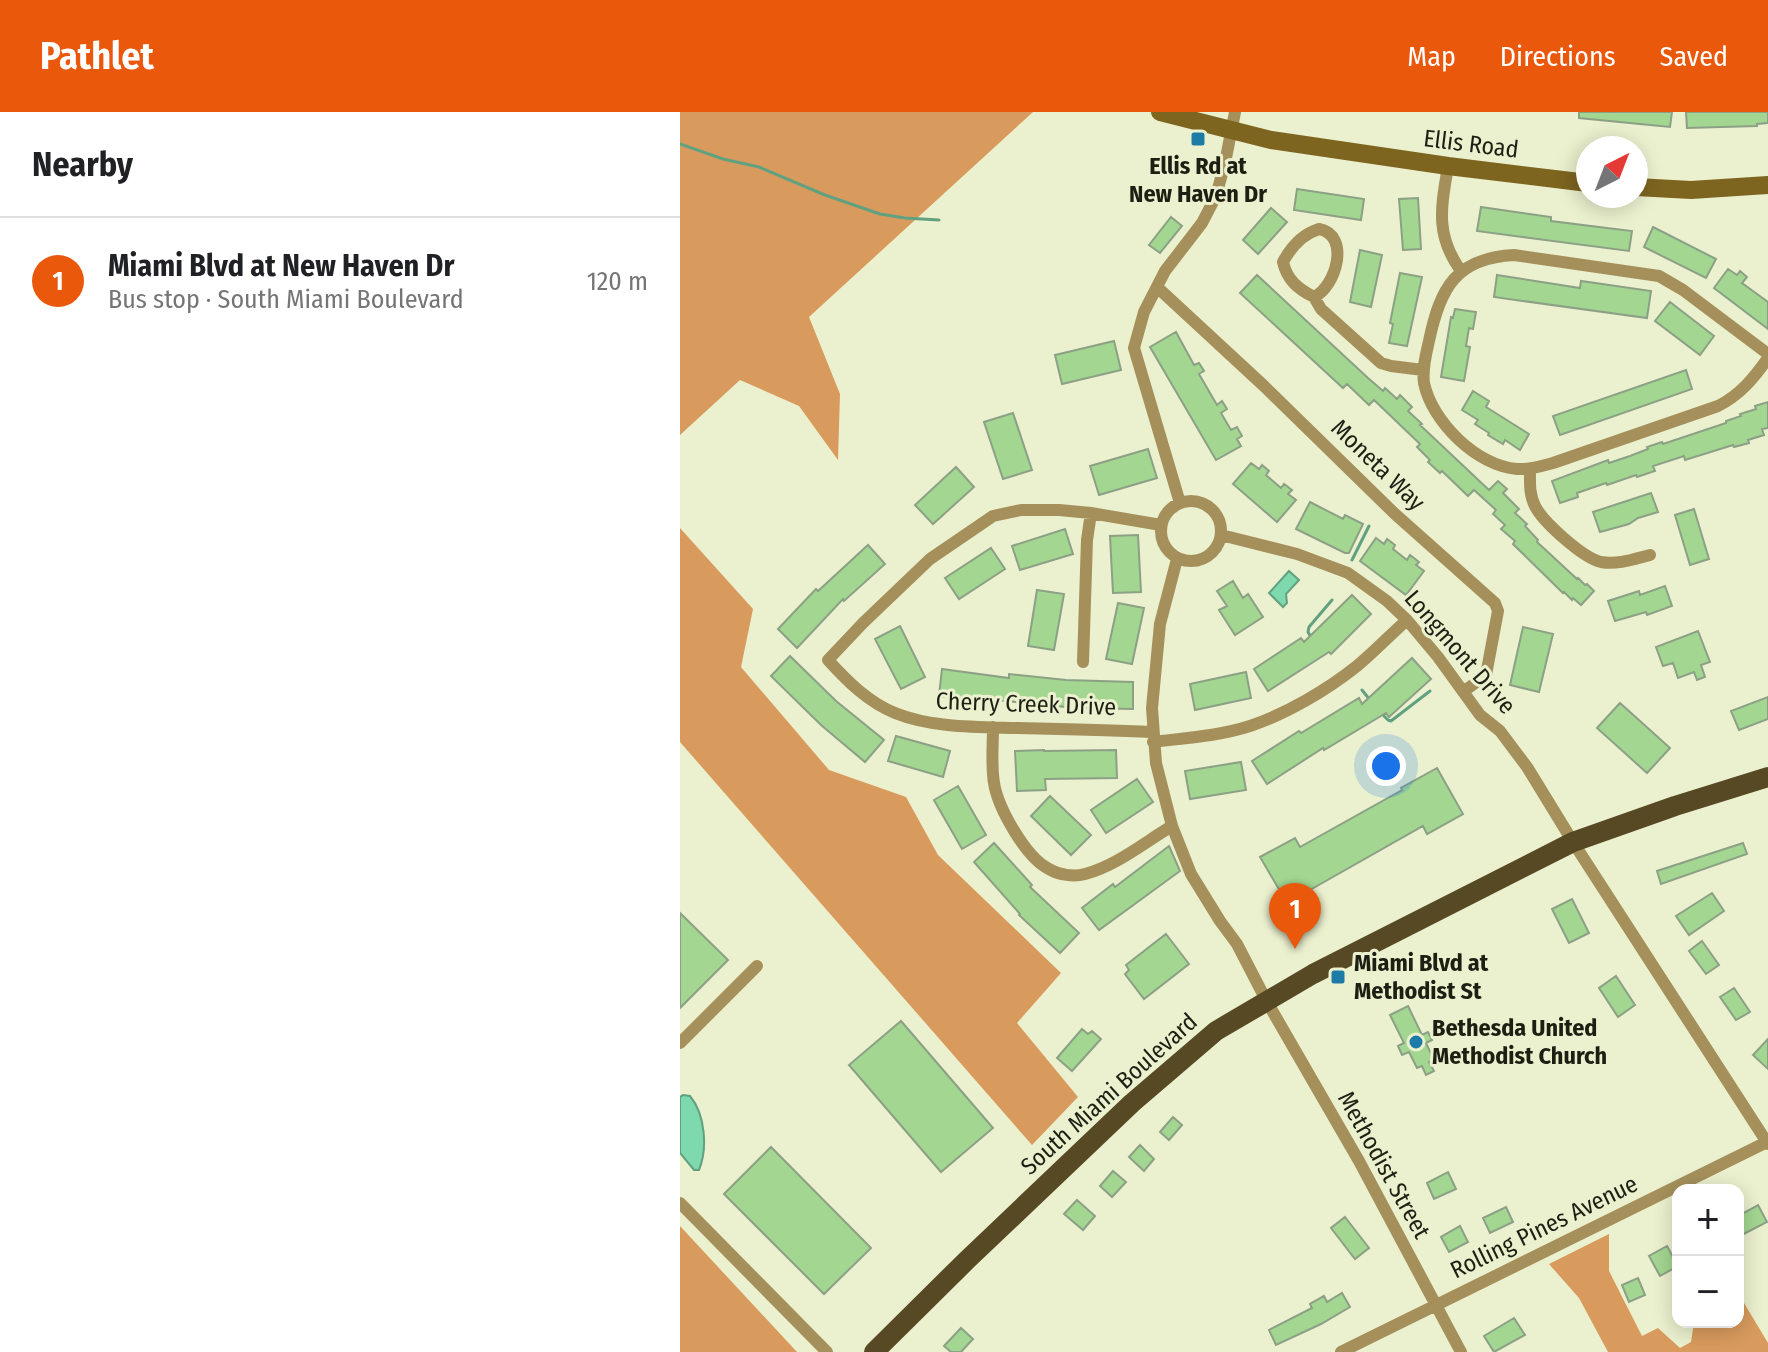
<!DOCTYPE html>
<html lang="en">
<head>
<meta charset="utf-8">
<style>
  body { margin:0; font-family:"Fira Sans Condensed",sans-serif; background:#f2f2f2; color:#202124 }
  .controls { position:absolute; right:24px; bottom:24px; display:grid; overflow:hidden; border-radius:16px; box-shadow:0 4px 20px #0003 }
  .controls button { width:72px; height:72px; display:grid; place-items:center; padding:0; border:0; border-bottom:2px solid #e0e0e0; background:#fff; color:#202124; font:40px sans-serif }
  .compass { position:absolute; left:896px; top:24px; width:72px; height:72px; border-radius:50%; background:#fff; box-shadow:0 4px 20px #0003; rotate:42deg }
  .you { position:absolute; left:706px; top:654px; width:28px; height:28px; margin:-20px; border:6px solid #fff; border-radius:50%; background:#1a73e8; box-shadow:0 0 0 12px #1a73e833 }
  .badge { display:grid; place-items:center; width:52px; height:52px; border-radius:50%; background:#ea580c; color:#fff; font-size:26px; font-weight:700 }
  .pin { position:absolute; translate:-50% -66px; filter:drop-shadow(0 2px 4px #0008) }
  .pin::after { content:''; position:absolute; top:42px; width:28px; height:24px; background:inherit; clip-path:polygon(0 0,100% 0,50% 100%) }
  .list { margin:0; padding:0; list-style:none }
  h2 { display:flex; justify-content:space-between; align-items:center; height:104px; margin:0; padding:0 32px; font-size:34px }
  h2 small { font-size:26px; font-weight:400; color:#757577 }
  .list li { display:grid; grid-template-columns:52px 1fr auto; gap:24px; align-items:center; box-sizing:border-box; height:128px; padding:0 32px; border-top:2px solid #e0e0e0 }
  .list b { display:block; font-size:30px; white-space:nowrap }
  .list p { margin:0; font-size:26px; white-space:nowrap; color:#757577 }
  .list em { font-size:26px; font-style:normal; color:#757577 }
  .map { position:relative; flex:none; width:1088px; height:1240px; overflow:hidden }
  header { display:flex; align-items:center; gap:48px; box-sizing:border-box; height:112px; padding:0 40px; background:#ea580c; color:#fff }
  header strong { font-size:38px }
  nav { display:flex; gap:44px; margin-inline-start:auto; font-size:28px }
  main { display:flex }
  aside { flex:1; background:#fff }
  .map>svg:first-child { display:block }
</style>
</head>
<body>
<header>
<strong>Pathlet</strong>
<nav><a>Map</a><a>Directions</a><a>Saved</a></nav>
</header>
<main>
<aside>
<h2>Nearby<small></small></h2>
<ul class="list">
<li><span class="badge">1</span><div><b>Miami Blvd at New Haven Dr</b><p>Bus stop · South Miami Boulevard</p></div><em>120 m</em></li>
</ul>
</aside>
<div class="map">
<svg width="1088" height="1240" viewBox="0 0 1088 1240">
  <rect width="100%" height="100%" fill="#ebf0ce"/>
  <path fill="#d99b5d" d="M0 0H353L129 205 160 282 158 348 119 294 60 268 0 323Z
    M0 416 73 497 61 555 149 658 226 685 258 743 381 861 337 911 398 985 352 1033 0 630Z
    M0 1114 117 1240H0Z
    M929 1122V1159L962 1224 978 1216 1000 1236 1011 1230 1014 1210H1058V1181L1088 1231V1240H928L899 1186 869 1152Z"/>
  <path fill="#7ed9ae" stroke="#61a180" stroke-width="2" d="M609 459 619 468 606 482 607 491 603 495 589 481Z
    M3 983 10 984C25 1002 28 1036 19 1058H14L0 1041V985Z"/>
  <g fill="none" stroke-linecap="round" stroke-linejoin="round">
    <path stroke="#61a180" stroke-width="3" d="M0 32 43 47 79 55 145 83 200 102 225 106 259 108
      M672 448 689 414
      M632 527 628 520 629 515 652 488
      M682 578 690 588
      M700 600 708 608 711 609 750 579"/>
  </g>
  <path fill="#a3d791" stroke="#8ca086" stroke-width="2" d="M899 0H992L990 15 899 6Z
    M1006 0H1088V11L1077 12V14L1007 16Z
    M617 77 684 87 681 108 614 98Z
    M738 86 741 137 723 138 719 87Z
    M801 95 871 105V109L952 119 949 139 797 119Z
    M591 96 607 110 578 142 563 128Z
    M491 105 502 114 480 141 469 133Z
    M973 115 1036 147 1026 166 964 135Z
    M680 138 702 143 691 195 670 190Z
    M1048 157 1057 163 1060 159 1067 165 1062 171 1088 190V217L1034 176Z
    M720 161 742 165 727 234 709 231 713 212 710 211Z
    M577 163 688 266 703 279 705 276 717 287 720 283 732 295 728 299 742 312 740 313 809 378 818 369 827 377 823 381 839 397 835 401 847 412 845 414 858 428 857 430 897 467 898 466 905 473 907 472 914 479 901 493 893 486 892 488 884 480 883 481 833 432 835 429 821 417 825 413 813 402 816 398 794 378 788 384 762 359 760 361 748 350 750 348 737 335 740 332 694 288 689 293 667 272 663 276 560 181Z
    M817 163 900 176 901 169 971 179 967 206 814 185Z
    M990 190 1034 224 1020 243 975 209Z
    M775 197 796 200 793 217 789 216 786 234 790 235 784 269 761 265 771 205 773 206Z
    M496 220 514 253 519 251 524 259 519 262 537 293 542 289 547 297 541 301 551 318 557 315 562 324 557 327 561 334 536 348 470 235Z
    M434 229 441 258 382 272 375 243Z
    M1006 258 1012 277 880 323 873 304Z
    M793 279 809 289 806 295 849 322 840 338 825 328 823 332 808 323 809 321 795 312 798 308 782 298Z
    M1088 290V316L1082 317 1084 323 1068 328 1069 331 1054 335 1053 333 1005 348 1004 344 973 354 975 359 957 365 956 363 927 373 926 371 897 381 898 385 880 391 872 369 928 348 929 351 950 344 968 337 967 335 982 330 983 332 1046 311V309L1061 304 1060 302 1076 297 1075 294Z
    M333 301 352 358 323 367 304 310Z
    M468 337 477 366 419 383 410 354Z
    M571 351 579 357 582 353 589 359 586 363 601 376 604 372 612 378 608 382 616 388 597 410 553 372Z
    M276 355 294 375 253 412 235 393Z
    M971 381 978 400 958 406 949 412 920 420 913 400Z
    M630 390 663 407 665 403 683 412 669 441H665L616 417Z
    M1014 397 1029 447 1010 453 995 403Z
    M385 417 393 442 340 458 332 434Z
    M458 423 461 480 433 481 430 424Z
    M696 426 704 432 707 427 715 433 713 437 727 448 730 443 739 450 736 453 744 459 726 483 680 449Z
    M188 433 205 452 164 489 163 487 117 536 98 517 136 477 138 479Z
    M311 436 325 457 279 487 265 466Z
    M553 469 563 486 568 482 583 505 555 523 539 498 547 494 537 479Z
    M985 474 992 494 967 503 966 500 935 509 928 489 959 479 960 483Z
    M357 478 384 482 374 538 348 534Z
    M672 483 691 502 651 542 649 540 588 579 574 557 621 526 624 530Z
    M438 491 464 496 452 552 426 547Z
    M220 514 245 565 221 577 195 527Z
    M843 515 873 522 859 580 830 573Z
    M1018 519 1030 550 1021 553 1025 565 1017 568 1014 560 998 566 993 551 983 554 976 535Z
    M110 544 156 589 204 628 185 650 141 613 91 564Z
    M732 546 751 567 709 605 706 601 644 638 643 636 587 672 572 649 619 619 621 621 679 586 682 592Z
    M262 557 329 566V562L386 568 453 570V597L396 596 315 588V591L259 584Z
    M566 560 571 586 515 598 510 572Z
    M1088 585V607L1059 618 1051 599Z
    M940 591 990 636 967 661 917 616Z
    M216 624 270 639 263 665 208 649Z
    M364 638V639L436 638 437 666 365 667 366 678 337 679 335 639Z
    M561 650 566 678 510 687 505 659Z
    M757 656 783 702 747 722 743 714 607 791 580 745 615 726 620 735 722 678 721 676Z
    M457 667 473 690 426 721 411 698Z
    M278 674 306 723 282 737 254 688Z
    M370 684 411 723 391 743 351 704Z
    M314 731 352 773 350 775 399 821 380 841 339 803 340 802 294 750Z
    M1063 731 1067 742 981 772 977 759Z
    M489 734 500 759 419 818 402 796 433 772 435 775Z
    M1032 781 1044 799 1009 823 996 804Z
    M892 787 909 821 889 831 872 797Z
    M0 801 48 848 0 896Z
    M486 822 509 852 464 887 445 862 449 858 446 853Z
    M1022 829 1039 853 1026 862 1009 839Z
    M936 864 955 893 938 905 919 876Z
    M1054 876 1070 900 1056 908 1040 885Z
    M728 894 742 923 748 920 752 928 746 931 754 948 749 950 754 959 746 963 742 954 737 956 729 940 722 943 718 934 724 931 710 903Z
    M221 909 313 1016 261 1060 169 953Z
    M402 917 408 922 412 919 421 927 392 959 377 946Z
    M1088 927V957L1073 943Z
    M493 1005 502 1013 489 1028 480 1020Z
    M460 1033 474 1047 464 1059 449 1045Z
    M91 1035 191 1136 144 1182 44 1082Z
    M433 1059 446 1070 432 1085 420 1074Z
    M768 1060 776 1077 754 1087 747 1071Z
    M397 1088 415 1104 403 1118 384 1102Z
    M1078 1093 1087 1110 1058 1125V1104Z
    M826 1095 833 1110 810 1121 803 1106Z
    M665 1105 689 1136 675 1147 651 1116Z
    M780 1114 788 1130 769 1140 761 1125Z
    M987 1134 998 1154 980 1164 969 1144Z
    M958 1166 965 1183 949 1190 942 1173Z
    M662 1181 670 1195 641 1212 596 1233 589 1218 632 1196 630 1192 644 1184 647 1190Z
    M834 1206 845 1223 814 1240 804 1224Z
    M281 1216 293 1227 281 1240H271L264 1234Z"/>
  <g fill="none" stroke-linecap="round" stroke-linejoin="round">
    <path stroke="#a5905b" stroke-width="12" d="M768 54C761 96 755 123 781 159
      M639 117C671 123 656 175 634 185 618 177 607 168 603 150 611 135 623 122 639 117Z
      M477 175 584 274 715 402 815 491 818 499 806 563 783 580
      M634 185 641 197 701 251 711 254 743 258
      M1088 242 1003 178 979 164 834 143C776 146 760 176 749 229 746 242 742 257 744 271 752 310 797 354 837 357 850 358 861 354 873 351L1038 294C1060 283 1074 266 1088 246
      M850 357C850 370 849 382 855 394 863 410 903 446 921 450 938 453 954 447 970 443
      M481 419a30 30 0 1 1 60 0a30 30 0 1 1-60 0Z
      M500 391 454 236 464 200 485 159 522 111 536 84 545 51 555 0
      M541 423 617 442 668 461 707 489 727 508 758 545 800 603 820 619 847 655 893 730 1088 1032
      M497 447 480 512 472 596 476 651 492 714 511 762 540 809 557 832 586 888 679 1049 781 1240
      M403 550 407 428 411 401
      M313 615C313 633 311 653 314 671 318 696 346 746 369 757 379 763 394 765 405 762 436 754 465 730 492 714
      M472 620C427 618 382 617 337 616 297 615 252 616 215 601 188 590 167 569 148 548L183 511 250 447 313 404 341 398H379L411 401 481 413
      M473 630C505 626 539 624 570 614 606 602 647 578 677 554 694 540 710 523 727 508
      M0 931 77 854
      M0 1091 147 1240
      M661 1240 1087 1030"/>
    <path stroke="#7d651f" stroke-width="18" d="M480 0 591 28 768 54 908 71
      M956 75 1011 78 1088 73"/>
    <path stroke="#574924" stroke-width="20" d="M194 1240 287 1148 452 991 536 919 633 862 893 730 995 694 1088 665"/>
  </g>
  <g fill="#1d7ba8" stroke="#ebf0ce" stroke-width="3">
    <rect x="510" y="19" width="16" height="16" rx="4"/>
    <rect x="650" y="857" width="16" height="16" rx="4"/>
    <circle cx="736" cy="930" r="8"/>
  </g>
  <g text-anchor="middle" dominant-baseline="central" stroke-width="6" stroke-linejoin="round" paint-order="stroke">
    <g font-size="24" fill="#1d1f13" stroke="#ebf0ce">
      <text transform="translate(791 32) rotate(7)">Ellis Road</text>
      <text transform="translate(698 353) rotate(44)">Moneta Way</text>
      <text transform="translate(780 540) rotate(49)">Longmont Drive</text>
      <text transform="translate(346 592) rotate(2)">Cherry Creek Drive</text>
      <text transform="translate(429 982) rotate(-42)">South Miami Boulevard</text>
      <text transform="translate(704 1053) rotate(61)">Methodist Street</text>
      <text transform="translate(864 1115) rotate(-26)">Rolling Pines Avenue</text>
    </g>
    <g font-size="24" font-weight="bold" fill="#1d1f13" stroke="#ebf0ce" text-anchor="start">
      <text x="518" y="54" text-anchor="middle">Ellis Rd at<tspan x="518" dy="28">New Haven Dr</tspan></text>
      <text x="674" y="851">Miami Blvd at<tspan x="674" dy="28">Methodist St</tspan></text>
      <text x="752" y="916">Bethesda United<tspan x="752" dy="28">Methodist Church</tspan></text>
    </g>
  </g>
</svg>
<div class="controls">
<button>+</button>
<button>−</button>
</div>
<svg class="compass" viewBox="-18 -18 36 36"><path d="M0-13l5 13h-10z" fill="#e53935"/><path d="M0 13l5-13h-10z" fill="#757577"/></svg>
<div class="you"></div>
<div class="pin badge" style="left:615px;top:837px">1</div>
</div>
</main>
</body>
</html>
